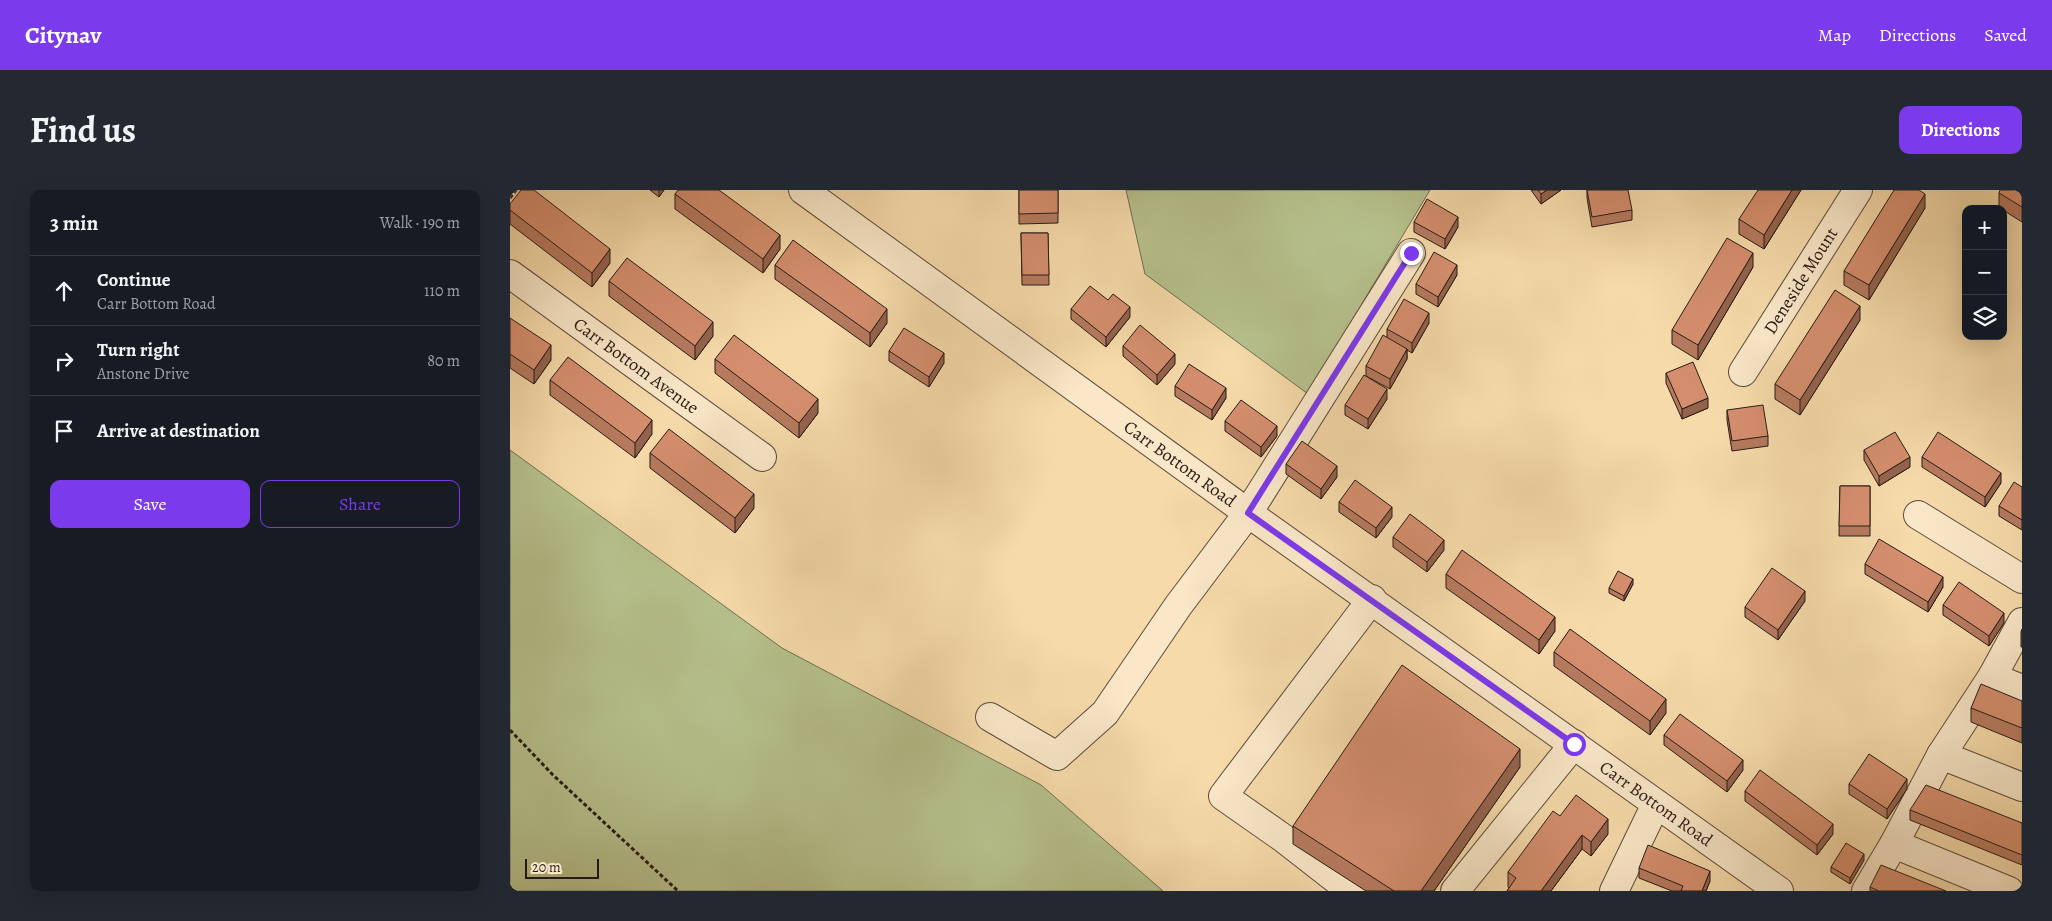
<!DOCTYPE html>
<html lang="en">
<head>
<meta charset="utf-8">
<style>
  body { margin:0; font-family:Alegreya,serif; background:#242831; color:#f1f3f6 }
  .controls { position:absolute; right:15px; top:15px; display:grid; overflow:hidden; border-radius:10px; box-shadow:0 5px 20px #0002 }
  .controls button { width:45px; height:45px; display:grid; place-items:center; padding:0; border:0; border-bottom:1px solid #363941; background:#171b24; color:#f1f3f6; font:25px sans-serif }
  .scale { position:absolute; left:15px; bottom:12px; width:74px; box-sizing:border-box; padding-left:5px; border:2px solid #271b16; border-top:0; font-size:14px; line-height:18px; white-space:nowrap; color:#271b16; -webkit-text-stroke:4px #f9e7c8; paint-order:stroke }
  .stop { position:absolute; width:15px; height:15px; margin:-11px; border:4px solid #7c3aed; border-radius:50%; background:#fff }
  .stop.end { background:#7c3aed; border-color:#fff; box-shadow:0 1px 5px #0008 }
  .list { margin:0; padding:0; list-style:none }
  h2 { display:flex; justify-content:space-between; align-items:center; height:65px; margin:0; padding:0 20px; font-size:21px }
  h2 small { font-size:16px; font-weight:400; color:#9ea1a6 }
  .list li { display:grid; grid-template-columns:32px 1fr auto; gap:15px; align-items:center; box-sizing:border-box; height:70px; padding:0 20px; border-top:1px solid #363941 }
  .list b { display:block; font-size:19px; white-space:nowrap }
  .list p { margin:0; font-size:16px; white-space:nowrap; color:#9ea1a6 }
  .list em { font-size:16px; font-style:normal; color:#9ea1a6 }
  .actions { display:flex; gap:10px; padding:15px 20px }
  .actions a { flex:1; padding:11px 0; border:1px solid #7c3aed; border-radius:10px; text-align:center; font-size:18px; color:#7c3aed }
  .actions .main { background:#7c3aed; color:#fff }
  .icon { flex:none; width:28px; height:28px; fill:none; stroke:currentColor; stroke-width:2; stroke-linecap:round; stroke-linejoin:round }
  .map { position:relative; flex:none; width:1512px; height:701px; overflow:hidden; border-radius:10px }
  header { display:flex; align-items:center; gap:30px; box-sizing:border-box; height:70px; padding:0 25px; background:#7c3aed; color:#fff }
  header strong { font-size:24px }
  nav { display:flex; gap:28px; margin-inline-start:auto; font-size:18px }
  .intro { display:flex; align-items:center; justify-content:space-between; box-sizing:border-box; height:120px; padding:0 30px }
  h1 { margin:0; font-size:35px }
  .button { padding:12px 22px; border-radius:10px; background:#7c3aed; color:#fff; font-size:18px; font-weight:700 }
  main { display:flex; gap:30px; padding:0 30px }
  aside { flex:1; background:#171b24; border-radius:10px; box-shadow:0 5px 20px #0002 }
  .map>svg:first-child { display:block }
</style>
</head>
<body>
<header>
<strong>Citynav</strong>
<nav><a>Map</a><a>Directions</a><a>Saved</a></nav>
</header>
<div class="intro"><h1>Find us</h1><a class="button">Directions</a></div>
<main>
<aside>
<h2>3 min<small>Walk · 190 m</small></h2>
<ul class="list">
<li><svg class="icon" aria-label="ahead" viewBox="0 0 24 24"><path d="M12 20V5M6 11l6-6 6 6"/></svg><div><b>Continue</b><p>Carr Bottom Road</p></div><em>110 m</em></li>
<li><svg class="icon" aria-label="right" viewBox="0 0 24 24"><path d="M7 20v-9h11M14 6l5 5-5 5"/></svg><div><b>Turn right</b><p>Anstone Drive</p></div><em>80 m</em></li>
<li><svg class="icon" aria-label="arrive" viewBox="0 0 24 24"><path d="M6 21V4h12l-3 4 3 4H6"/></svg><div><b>Arrive at destination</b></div></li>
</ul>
<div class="actions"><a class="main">Save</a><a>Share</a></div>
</aside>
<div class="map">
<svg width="1512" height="701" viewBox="0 0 1512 701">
  <rect width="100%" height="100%" fill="#f6daaa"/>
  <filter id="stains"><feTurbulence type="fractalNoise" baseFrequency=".004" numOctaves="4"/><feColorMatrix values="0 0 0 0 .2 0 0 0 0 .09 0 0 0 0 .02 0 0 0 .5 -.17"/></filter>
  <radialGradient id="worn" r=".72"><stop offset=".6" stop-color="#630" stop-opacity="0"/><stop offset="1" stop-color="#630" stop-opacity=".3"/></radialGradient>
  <path fill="#b6c18d" stroke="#6e6e52" d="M616 0H920L798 204 635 84Z
    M0 260 272 458 531 595 653 701H0Z"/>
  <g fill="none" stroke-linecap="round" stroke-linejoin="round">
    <defs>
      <g id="minor">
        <path id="s1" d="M293 0 738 323 1269 701"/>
        <path id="s2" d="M0 84 252 267"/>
        <path id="s3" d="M1233 182 1348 0"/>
        <path d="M1408 325 1512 389"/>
        <path d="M1482 487 1512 499"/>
        <path d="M480 527 547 566 595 523 668 416 738 323 901 63"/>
        <path d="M1431 565 1512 597"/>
        <path d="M1384 654 1499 701"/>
        <path d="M841 701 773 648 713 606 862 409"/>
        <path d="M945 701 1064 554"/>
        <path d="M1104 701 1146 614"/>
        <path d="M1356 701 1384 654 1431 565 1482 487 1512 432"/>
      </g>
    </defs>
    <use href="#minor" stroke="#5b4b3b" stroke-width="30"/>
    <path stroke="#271b16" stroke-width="3" stroke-dasharray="4 2.5" stroke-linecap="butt" d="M0 8 6 0
      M0 540 43 585 168 701"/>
    <use href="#minor" stroke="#f9e7c8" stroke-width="28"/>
  </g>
  <path fill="#b67a5f" stroke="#271b16" d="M140 0H154L149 7Z
    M509 0H548V33L509 34Z
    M1021 0H1051L1031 14Z
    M1077 0 1122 20V30L1082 37 1077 8Z
    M1291 0 1254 59 1229 44V29Z
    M1512 0V32L1493 20V19L1489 17V3Z
    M165 4 270 59 253 83 165 19Z
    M0 14 100 73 82 97 0 34Z
    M1415 18 1359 110 1334 95V81Z
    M904 32 948 37 935 59 904 42Z
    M511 43H538L539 95H512Z
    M265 75 377 133 360 157 265 89Z
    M1243 77 1188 170 1162 154V140Z
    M947 85 928 117 906 104V94Z
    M99 91 203 146 185 170 99 106Z
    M598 110 620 127 596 157 561 129V119Z
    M0 128 41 170 24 194 0 178Z
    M1350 130 1290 225 1265 209V194Z
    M919 133 902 163 897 160V169L880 199 856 186V176L877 148V139Z
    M613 156 665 174 647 195 613 166Z
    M379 161 434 173 419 197 379 171Z
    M205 169 308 223 289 248 205 183Z
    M1156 183 1198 218 1172 229 1156 193Z
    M40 190 142 244 125 268 40 205Z
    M665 196 716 208 702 230 665 206Z
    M877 209 858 239 835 225V215Z
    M1217 220 1258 246V256L1222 261 1217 230Z
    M715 231 767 246 751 267 715 241Z
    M1354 260 1400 277 1369 296 1354 270Z
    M140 263 244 318 225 343 140 278Z
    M1412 267 1491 293 1475 317 1412 277Z
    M776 274 827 287 811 309 776 284Z
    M1330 296H1360V346H1329Z
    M1512 297V340L1489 326V316Z
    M829 312 882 327 866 348 829 322Z
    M883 347 934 360 917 382 883 357Z
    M1355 374 1433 397 1418 422 1355 384Z
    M936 384 1045 441 1029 464 936 398Z
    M1123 394 1114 411 1099 403V398Z
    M1295 411 1268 450 1235 427V417Z
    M1433 415 1494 433 1479 456 1433 425Z
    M1512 439V457H1511V442Z
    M1044 462 1156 523 1140 545 1044 476Z
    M1512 511V553L1461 532V518Z
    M1154 545 1233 580 1217 602 1154 555Z
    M1010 577 924 701H856L783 654V636Z
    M1339 594 1397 599 1377 629 1339 604Z
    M1235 601 1323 644 1307 665 1235 611Z
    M1400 620 1512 633V675L1400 630Z
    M1050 626 1098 644 1081 666 1072 659 1041 701H997L999 698 998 697V682Z
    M1354 670 1340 694 1321 682V677Z
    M1129 678 1200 691 1196 701H1162L1129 688Z
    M1360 697 1436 701H1360Z"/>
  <path fill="#94634d" stroke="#271b16" d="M149 0H154L149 7Z
    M1037 0H1051L1031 14V4Z
    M1282 0H1291L1254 59V45Z
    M1415 4V18L1359 110V95Z
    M948 27V37L935 59V49Z
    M270 45V59L253 83V69Z
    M100 59V73L82 97V83Z
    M1243 63V77L1188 170V155Z
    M947 75V85L928 117V107Z
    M1350 116V130L1290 225V210Z
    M620 117V127L596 157V147Z
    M377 119V133L360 157V143Z
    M919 123V133L902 163V153Z
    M203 132V146L185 170V156Z
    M41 155V170L24 194V180Z
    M897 159V169L880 199V189Z
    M434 163V173L419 197V187Z
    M665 164V174L647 195V185Z
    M716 198V208L702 230V220Z
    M877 199V209L858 239V229Z
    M1198 208V218L1172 229V219Z
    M308 209V223L289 248V233Z
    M142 230V244L125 268V253Z
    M767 236V246L751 267V257Z
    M1400 267V277L1369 296V286Z
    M827 276V287L811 309V299Z
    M1491 283V293L1475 317V307Z
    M244 304V318L225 343V328Z
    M882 317V327L866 348V338Z
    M934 350V360L917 382V372Z
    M1433 387V397L1418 422V412Z
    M1123 389V394L1114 411V406Z
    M1295 401V411L1268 450V440Z
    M1494 423V433L1479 456V446Z
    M1045 427V441L1029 464V450Z
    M1156 509V523L1140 545V531Z
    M1010 559V577L924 701H911Z
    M1233 570V580L1217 602V591Z
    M1397 589V599L1377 629V619Z
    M1098 629V644L1081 666V652Z
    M1323 634V644L1307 665V655Z
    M1072 645V659L1041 701H1031Z
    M1354 664V670L1340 694V688Z
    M1200 681V691L1196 701H1192Z"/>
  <path fill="#d48e6e" stroke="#271b16" d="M11 0H24L100 59 82 83 0 20V14Z
    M168 0H209L270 45 253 69 165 4Z
    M509 0H548V23L509 24Z
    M1028 0H1037L1031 4Z
    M1077 0H1118L1122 20 1082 27Z
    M1248 0H1282L1254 45 1229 29Z
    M1384 0H1409L1415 4 1359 95 1334 81Z
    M1490 0H1512V17L1489 3Z
    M917 9 948 27 935 49 904 32Z
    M511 43H538L539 85H512Z
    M1217 48 1243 63 1188 155 1162 140Z
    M283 50 377 119 360 143 265 75Z
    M924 62 947 75 928 107 906 94Z
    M117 68 203 132 185 156 99 91Z
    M580 96 598 110 603 104 620 117 596 147 561 119Z
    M1325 100 1350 116 1290 210 1265 194Z
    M894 109 919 123 902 153 877 139Z
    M0 128 41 155 24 180 0 164Z
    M630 135 665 164 647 185 613 156Z
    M394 138 434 163 419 187 379 161Z
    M224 145 308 209 289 233 205 169Z
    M873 145 897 159 880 189 856 176Z
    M58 167 142 230 125 253 40 190Z
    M1183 172 1198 208 1172 219 1156 183Z
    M679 174 716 198 702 220 665 196Z
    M854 185 877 199 858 229 835 215Z
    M731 210 767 236 751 257 715 231Z
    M1253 215 1258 246 1222 251 1217 220Z
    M159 239 244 304 225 328 140 263Z
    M1385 242 1400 267 1369 286 1354 260Z
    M1428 242 1491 283 1475 307 1412 267Z
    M792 251 827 276 811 299 776 274Z
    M845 290 882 317 866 338 829 312Z
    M1504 292 1512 297V330L1489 316Z
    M1330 296H1360V336H1329Z
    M900 324 934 350 917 372 883 347Z
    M1369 349 1433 387 1418 412 1355 374Z
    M952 360 1045 427 1029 450 936 384Z
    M1262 378 1295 401 1268 440 1235 417Z
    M1108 381 1123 389 1114 406 1099 398Z
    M1449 392 1494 423 1479 446 1433 415Z
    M1060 439 1156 509 1140 531 1044 462Z
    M892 475 1010 559 911 701H884L783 636Z
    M1471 494 1512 511V538L1461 518Z
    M1170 524 1233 570 1217 591 1154 545Z
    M1359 564 1397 589 1377 619 1339 594Z
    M1250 580 1323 634 1307 655 1235 601Z
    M1416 595 1512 633V665L1400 620Z
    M1066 605 1098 629 1081 652 1072 645 1031 701H997L1006 688 998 682 1043 621 1050 626Z
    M1336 653 1354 664 1340 688 1321 677Z
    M1138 655 1200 681 1192 701H1171L1173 696 1129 678Z
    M1371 675 1436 701H1369L1360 697Z"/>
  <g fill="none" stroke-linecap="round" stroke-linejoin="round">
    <path stroke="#7c3aed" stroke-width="6" d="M901 63 738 323 1064 554"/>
  </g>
  <g text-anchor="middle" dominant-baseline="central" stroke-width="4" stroke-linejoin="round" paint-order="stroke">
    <g font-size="18" fill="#271b16" stroke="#f9e7c8">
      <text stroke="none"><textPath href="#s3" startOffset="108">Deneside Mount</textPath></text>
      <text stroke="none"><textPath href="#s2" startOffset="156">Carr Bottom Avenue</textPath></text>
      <text stroke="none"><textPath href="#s1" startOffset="466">Carr Bottom Road</textPath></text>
      <text stroke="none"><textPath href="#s1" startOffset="1051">Carr Bottom Road</textPath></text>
    </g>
  </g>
  <rect width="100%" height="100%" filter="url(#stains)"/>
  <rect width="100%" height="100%" fill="url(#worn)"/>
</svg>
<div class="controls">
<button>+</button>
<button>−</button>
<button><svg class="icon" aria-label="layers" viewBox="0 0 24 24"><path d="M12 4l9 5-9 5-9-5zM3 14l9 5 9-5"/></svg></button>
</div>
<div class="scale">20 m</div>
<div class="stop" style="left:1064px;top:554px"></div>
<div class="stop end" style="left:901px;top:63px"></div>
</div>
</main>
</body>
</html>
